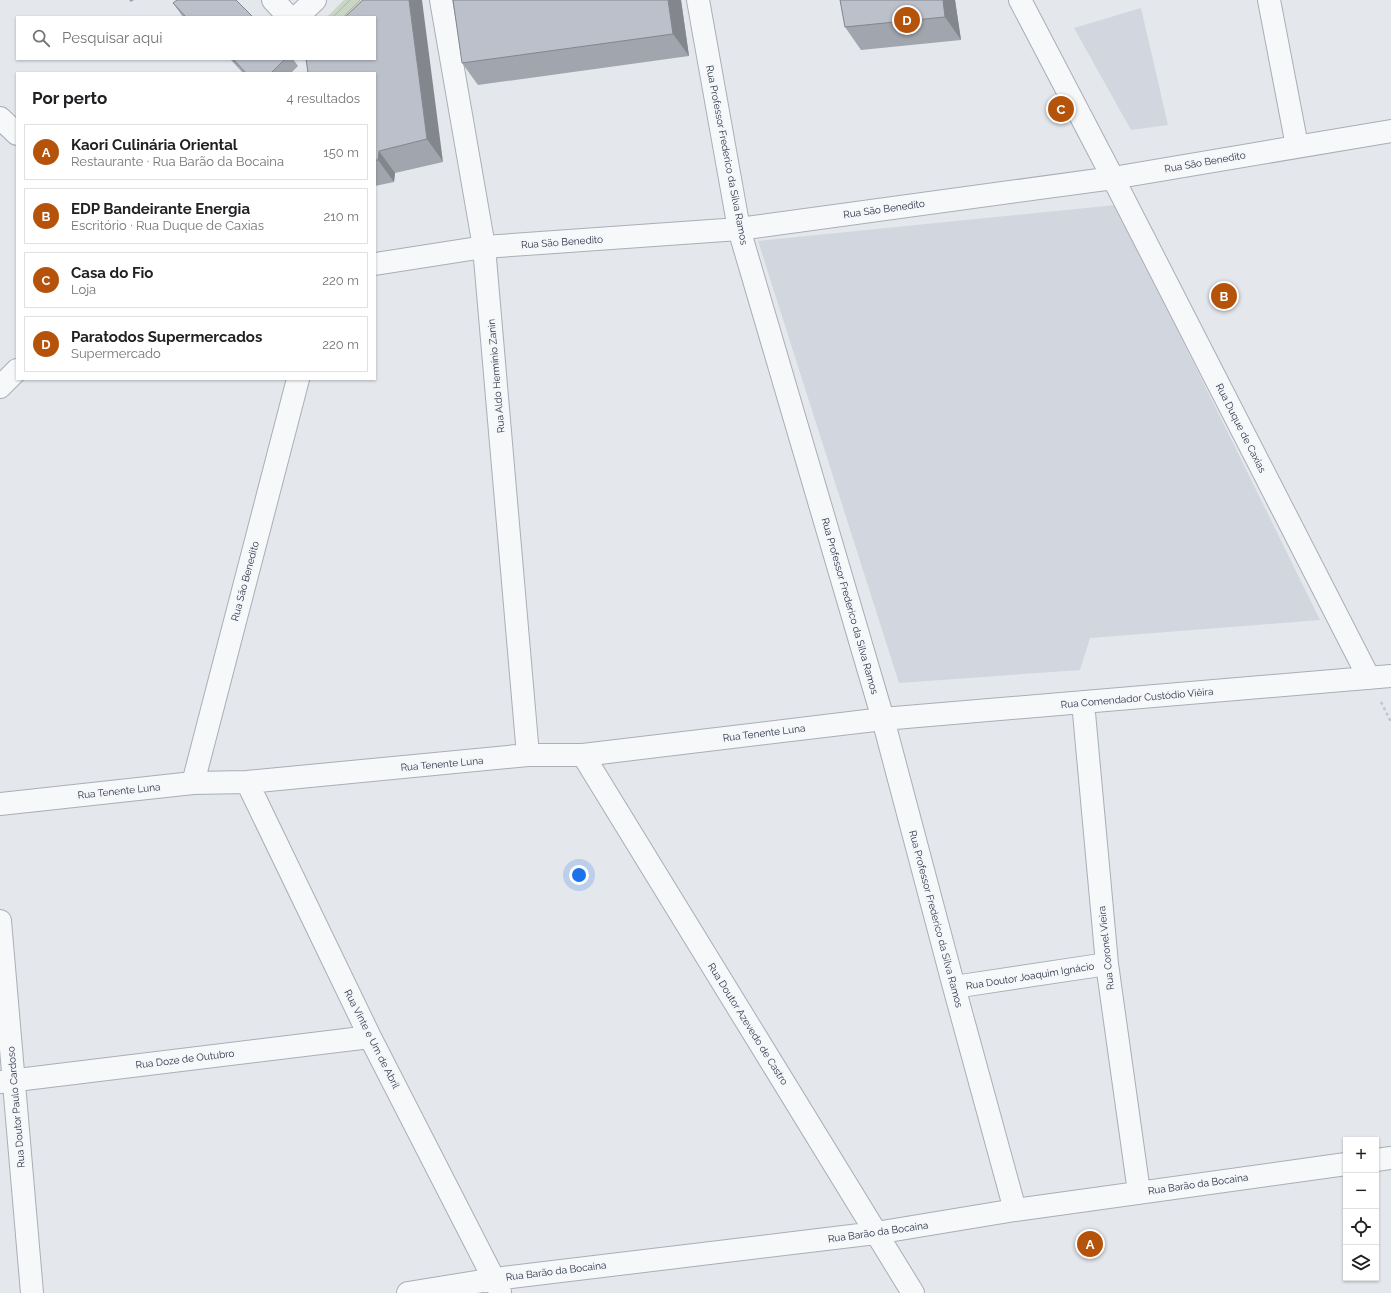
<!DOCTYPE html>
<html lang="pt">
<head>
<meta charset="utf-8">
<style>
  body { margin:0; font-family:Raleway,sans-serif; background:#f2f2f2; color:#202124 }
  .controls { position:absolute; right:12px; bottom:12px; display:grid; overflow:hidden; border-radius:0px; box-shadow:0 1px 3px #0004 }
  .controls button { width:36px; height:36px; display:grid; place-items:center; padding:0; border:0; border-bottom:1px solid #e0e0e0; background:#fff; color:#202124; font:20px sans-serif }
  .you { position:absolute; left:579px; top:875px; width:14px; height:14px; margin:-10px; border:3px solid #fff; border-radius:50%; background:#1a73e8; box-shadow:0 0 0 6px #1a73e833 }
  .badge { display:grid; place-items:center; width:26px; height:26px; border-radius:50%; background:#b45309; color:#fff; font-size:13px; font-weight:700 }
  .pin { position:absolute; translate:-50% -50%; border:2px solid #fff; box-shadow:0 1px 4px #0006 }
  .list { margin:0; padding:0; list-style:none }
  h2 { display:flex; justify-content:space-between; align-items:center; height:52px; margin:0; padding:0 16px; font-size:17px }
  h2 small { font-size:13px; font-weight:400; color:#757577 }
  .list li { display:grid; grid-template-columns:26px 1fr auto; gap:12px; align-items:center; box-sizing:border-box; height:56px; margin:0 8px 8px; padding:0 8px; border:1px solid #e0e0e0; border-radius:0px }
  .list b { display:block; font-size:15px; white-space:nowrap }
  .list p { margin:0; font-size:13px; white-space:nowrap; color:#757577 }
  .list em { font-size:13px; font-style:normal; color:#757577 }
  .icon { flex:none; width:22px; height:22px; fill:none; stroke:currentColor; stroke-width:2; stroke-linecap:round; stroke-linejoin:round }
  .map { position:relative; flex:none; width:1391px; height:1293px; overflow:hidden }
  .search { position:absolute; background:#fff; box-shadow:0 1px 3px #0004; left:16px; top:16px; width:360px; height:44px; display:flex; align-items:center; gap:10px; box-sizing:border-box; padding:0 14px; border-radius:0px; color:#757577; font-size:15px }
  .panel { position:absolute; background:#fff; box-shadow:0 1px 3px #0004; left:16px; top:72px; width:360px; height:308px; border-radius:0px }
  .map>svg:first-child { display:block }
</style>
</head>
<body>
<div class="map">
<svg width="1391" height="1293" viewBox="0 0 1391 1293">
  <defs>
    <pattern id="garden-furrows" width="10" height="10" patternUnits="userSpaceOnUse"><rect width="10" height="10" fill="#c9d6c5"/><path d="M-1 1l2-2M0 10L10 0M9 11l2-2" fill="none" stroke="#adb8ab"/></pattern>
  </defs>
  <rect width="100%" height="100%" fill="#e4e7ec"/>
  <path fill="#d2d6de" d="M1141 8 1168 125 1131 130 1074 28Z
    M1116 205 1320 620 1090 638 1080 670 899 683 758 241Z"/>
  <path fill="url(#garden-furrows)" d="M344 0H364L347 17H327Z"/>
  <g fill="none" stroke-linecap="round" stroke-linejoin="round">
    <defs>
      <path id="minor" d="M273 0 289 17
        M441 0 484 247 528 755
        M698 0 739 229 883 719 954 987 1015 1210
        M1020 0 1113 178 1369 678
        M1269 0 1297 146
        M297 17 315 0
        M0 118 17 134
        M375 264 484 247 739 229 1113 178 1391 131
        M0 387 17 370
        M1083 702 1107 964 1139 1192
        M583 755 913 1293
        M247 782 370 1037 500 1291
        M193 783 298 379
        M0 804 193 783 247 782 528 755H583L883 719 1391 676
        M0 921 32 1293
        M954 987 1107 964
        M0 1082 370 1037
        M1376 1160 1391 1158
        M408 1293 495 1279 876 1233 1015 1210 1346 1164"/>
    </defs>
    <use href="#minor" stroke="#a9aeb7" stroke-width="24"/>
    <path stroke="#c2c5cb" stroke-width="2.5" stroke-dasharray="3 3" stroke-linecap="butt" d="M1381 702 1391 722"/>
    <use href="#minor" stroke="#f7f8fa" stroke-width="22"/>
  </g>
  <path fill="#a1a5ae" d="M129 0H134L131 2Z
    M681 0 689 56 478 85 462 63Z
    M840 0H955L961 40 861 50 845 27Z
    M173 3 253 17H183Z
    M230 59H293L298 66 291 73H243Z
    M375 59 443 162 395 173 394 182 375 186Z"/>
  <path fill="#83868d" d="M409 0H422L443 162 427 139Z
    M668 0H681L689 56 673 34Z
    M943 0H955L961 40 945 17Z
    M379 151 395 173 394 182 378 160Z"/>
  <path fill="#bbc0ca" stroke="#83868d" d="M177 0H236L253 17H186L173 3Z
    M363 0H409L427 139 379 151 378 160H375V73H308L306 59H375V17H345Z
    M453 0H668L673 34 462 63Z
    M840 0H943L945 17 845 27Z
    M233 59H285L271 73H246Z"/>
  <g text-anchor="middle" dominant-baseline="central" stroke-width="3" stroke-linejoin="round" paint-order="stroke">
    <g font-size="10" fill="#2b3445" stroke="#f4f6f9">
      <text transform="translate(727 155) rotate(79)">Rua Professor Frederico da Silva Ramos</text>
      <text transform="translate(1205 162) rotate(-10)">Rua São Benedito</text>
      <text transform="translate(884 209) rotate(-8)">Rua São Benedito</text>
      <text transform="translate(562 242) rotate(-4)">Rua São Benedito</text>
      <text transform="translate(496 376) rotate(-95)">Rua Aldo Hermínio Zanin</text>
      <text transform="translate(1241 428) rotate(63)">Rua Duque de Caxias</text>
      <text transform="translate(245 581) rotate(-75)">Rua São Benedito</text>
      <text transform="translate(850 606) rotate(74)">Rua Professor Frederico da Silva Ramos</text>
      <text transform="translate(1137 698) rotate(-5)">Rua Comendador Custódio Viêira</text>
      <text transform="translate(764 733) rotate(-7)">Rua Tenente Luna</text>
      <text transform="translate(442 764) rotate(-5)">Rua Tenente Luna</text>
      <text transform="translate(119 791) rotate(-6)">Rua Tenente Luna</text>
      <text transform="translate(936 919) rotate(75)">Rua Professor Frederico da Silva Ramos</text>
      <text transform="translate(1106 948) rotate(-96)">Rua Coronel Vieira</text>
      <text transform="translate(1030 976) rotate(-9)">Rua Doutor Joaquim Ignácio</text>
      <text transform="translate(748 1024) rotate(58)">Rua Doutor Azevedo de Castro</text>
      <text transform="translate(372 1039) rotate(63)">Rua Vinte e Um de Abril</text>
      <text transform="translate(185 1059) rotate(-7)">Rua Doze de Outubro</text>
      <text transform="translate(16 1107) rotate(-95)">Rua Doutor Paulo Cardoso</text>
      <text transform="translate(1198 1184) rotate(-8)">Rua Barão da Bocaina</text>
      <text transform="translate(878 1232) rotate(-8)">Rua Barão da Bocaina</text>
      <text transform="translate(556 1271) rotate(-7)">Rua Barão da Bocaina</text>
    </g>
  </g>
</svg>
<div class="controls">
<button>+</button>
<button>−</button>
<button><svg class="icon" aria-label="locate" viewBox="0 0 24 24"><circle cx="12" cy="12" r="6"/><path d="M12 2v4M12 18v4M2 12h4M18 12h4"/></svg></button>
<button><svg class="icon" aria-label="layers" viewBox="0 0 24 24"><path d="M12 4l9 5-9 5-9-5zM3 14l9 5 9-5"/></svg></button>
</div>
<div class="you"></div>
<div class="pin badge" style="left:1090px;top:1244px">A</div>
<div class="pin badge" style="left:1224px;top:296px">B</div>
<div class="pin badge" style="left:1061px;top:109px">C</div>
<div class="pin badge" style="left:907px;top:20px">D</div>
<div class="search"><svg class="icon" aria-label="search" viewBox="0 0 24 24"><circle cx="10" cy="10" r="6"/><path d="M15 15l6 6"/></svg>Pesquisar aqui</div>
<section class="panel">
<h2>Por perto<small>4 resultados</small></h2>
<ul class="list">
<li><span class="badge">A</span><div><b>Kaori Culinária Oriental</b><p>Restaurante · Rua Barão da Bocaina</p></div><em>150 m</em></li>
<li><span class="badge">B</span><div><b>EDP Bandeirante Energia</b><p>Escritório · Rua Duque de Caxias</p></div><em>210 m</em></li>
<li><span class="badge">C</span><div><b>Casa do Fio</b><p>Loja</p></div><em>220 m</em></li>
<li><span class="badge">D</span><div><b>Paratodos Supermercados</b><p>Supermercado</p></div><em>220 m</em></li>
</ul>
</section>
</div>
</body>
</html>
